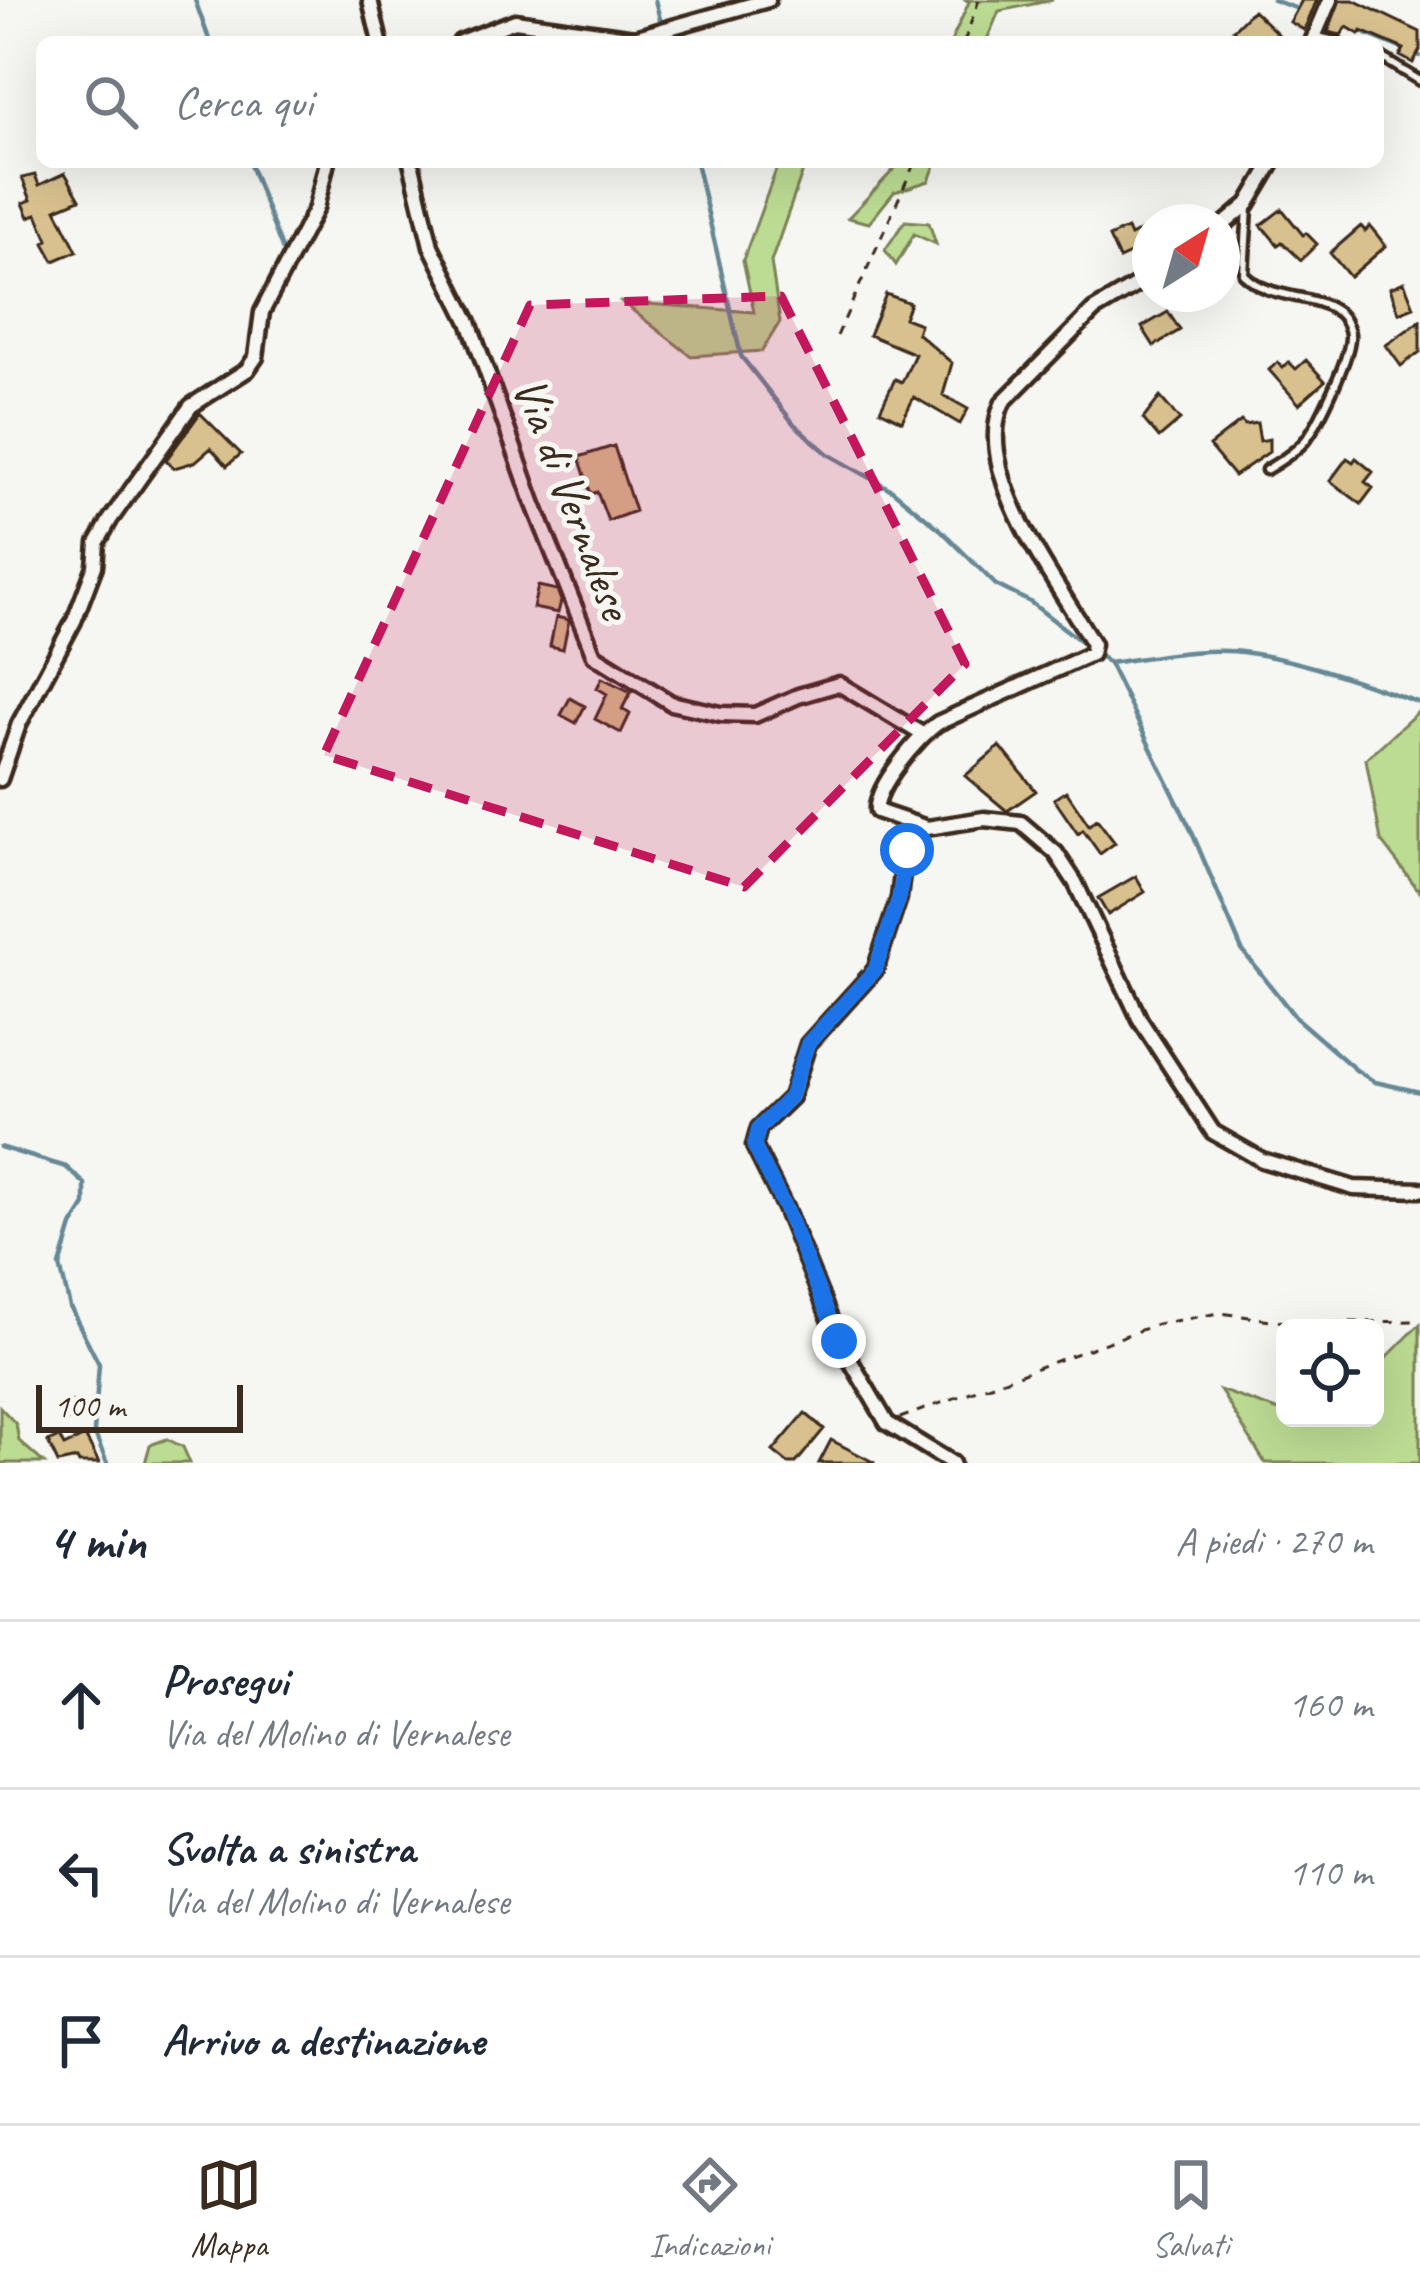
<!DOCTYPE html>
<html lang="it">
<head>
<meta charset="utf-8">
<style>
  body { margin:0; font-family:Caveat,sans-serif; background:#f2f2f3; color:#1f2937 }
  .controls { position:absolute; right:36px; bottom:36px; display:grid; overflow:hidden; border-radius:18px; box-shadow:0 12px 48px #0002 }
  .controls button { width:108px; height:108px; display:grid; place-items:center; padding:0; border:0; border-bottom:3px solid #e0e1e3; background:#fff; color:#1f2937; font:60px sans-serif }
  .compass { position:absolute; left:1132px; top:204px; width:108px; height:108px; border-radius:50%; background:#fff; box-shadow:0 12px 48px #0002; rotate:37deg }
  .scale { position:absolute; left:36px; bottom:30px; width:207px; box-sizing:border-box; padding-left:12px; border:6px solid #3b2a1e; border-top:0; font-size:33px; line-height:42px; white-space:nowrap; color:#3b2a1e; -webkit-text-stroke:9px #f6f6f2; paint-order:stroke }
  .stop { position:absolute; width:36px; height:36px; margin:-27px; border:9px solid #1a73e8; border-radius:50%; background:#fff }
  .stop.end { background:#1a73e8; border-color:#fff; box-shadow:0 3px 12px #0008 }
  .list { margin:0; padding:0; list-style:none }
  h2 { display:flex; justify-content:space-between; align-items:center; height:156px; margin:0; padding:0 48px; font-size:51px }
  h2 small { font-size:39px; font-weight:400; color:#747a83 }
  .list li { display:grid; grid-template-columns:78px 1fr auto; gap:36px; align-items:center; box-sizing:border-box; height:168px; padding:0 48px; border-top:3px solid #e0e1e3 }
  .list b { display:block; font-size:45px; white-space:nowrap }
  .list p { margin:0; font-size:39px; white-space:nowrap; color:#747a83 }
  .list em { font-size:39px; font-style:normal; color:#747a83 }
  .icon { flex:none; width:66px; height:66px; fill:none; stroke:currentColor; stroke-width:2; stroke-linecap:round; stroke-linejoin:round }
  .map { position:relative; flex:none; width:1420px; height:1463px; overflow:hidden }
  .search { position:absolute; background:#fff; box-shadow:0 12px 48px #0002; left:36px; right:36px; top:36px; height:132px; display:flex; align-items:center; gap:30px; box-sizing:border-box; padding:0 42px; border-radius:18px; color:#747a83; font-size:45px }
  .sheet { height:660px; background:#fff }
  nav { display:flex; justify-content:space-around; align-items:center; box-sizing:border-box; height:168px; border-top:3px solid #e0e1e3; background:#fff; font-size:33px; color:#747a83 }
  nav a { display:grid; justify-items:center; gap:6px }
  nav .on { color:#3b2a1e }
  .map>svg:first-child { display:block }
</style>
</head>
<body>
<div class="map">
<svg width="1420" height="1463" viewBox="0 0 1420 1463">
  <rect width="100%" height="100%" fill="#f6f6f2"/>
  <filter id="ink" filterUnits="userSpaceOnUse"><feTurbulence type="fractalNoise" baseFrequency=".00833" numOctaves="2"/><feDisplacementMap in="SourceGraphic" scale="24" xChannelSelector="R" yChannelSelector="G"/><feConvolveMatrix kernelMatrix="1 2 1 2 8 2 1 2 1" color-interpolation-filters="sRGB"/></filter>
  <g filter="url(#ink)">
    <path fill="#bcdb93" stroke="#7c8258" stroke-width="3" d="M966 0H1053L999 11 986 42H951L969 2Z
      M779 162H806L771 262 780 322 762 351 691 356 622 302 754 312 743 260Z
      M901 162H936L929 181 894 192 869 223 848 218Z
      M905 221 929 223 936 244 914 234 896 265 885 250Z
      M1420 710V892L1381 841 1366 759Z
      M1420 1324V1463H1265L1220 1390 1285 1413V1418L1316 1425 1324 1418H1375V1369Z
      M0 1407 16 1424 19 1441 44 1463H0Z
      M167 1439 183 1447 190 1463H145L150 1445Z"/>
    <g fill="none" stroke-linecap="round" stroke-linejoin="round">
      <path stroke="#668895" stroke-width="4.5" d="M195 0 210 42
        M655 0 666 42
        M1273 0 1337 23
        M1359 31 1420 56
        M249 162 283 251
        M696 162 741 356 794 424 828 454 892 490 941 530 996 585 1030 602 1109 663 1191 830 1242 950 1296 1018 1356 1070 1375 1082 1420 1092
        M1109 663C1154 657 1204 646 1249 653 1307 661 1365 684 1420 703
        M0 1147 66 1167 85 1184V1205L72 1226 60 1266 70 1307 99 1364 94 1432 107 1463"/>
    </g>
    <path fill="#d8c08f" stroke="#3b2a1e" stroke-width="3" d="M1302 0H1317L1304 30 1290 22Z
      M1340 0H1353L1420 32V50L1413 63 1400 56 1404 49 1362 31 1359 34 1347 27 1341 35 1328 32Z
      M1253 10 1278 34 1270 42H1231L1238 35 1233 30Z
      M65 173 80 199 56 209 77 251 54 261 44 243 48 240 37 214 29 217 23 203 31 200 22 178 35 175 39 185Z
      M1282 209 1303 235 1306 233 1317 244 1301 260 1282 242 1278 245 1261 225Z
      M1361 226 1365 231 1370 226 1386 246 1350 277 1330 253Z
      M1127 229 1130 236 1144 229 1150 245 1119 259 1109 237Z
      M1404 282 1414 307 1399 313 1390 288Z
      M886 294 910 303 904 318 920 324 917 333 952 363 943 395 968 409 960 424 914 397 902 421 880 410 895 379 902 382 915 354 869 335Z
      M1168 312 1180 330 1154 346 1142 327Z
      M1420 321V352L1401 366 1386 345Z
      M1306 360 1325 381 1299 404 1269 370 1278 362 1283 368 1289 362 1296 369Z
      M1160 397 1180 420 1159 438 1143 419Z
      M200 413 241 454 227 466 211 448 195 462 174 468 166 460Z
      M1241 421 1245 425 1257 423 1260 441 1269 439V452L1234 476 1209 446Z
      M614 446 635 511 608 521 597 492 591 494 579 457Z
      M1347 458 1353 462 1356 458 1373 472 1365 482 1373 488 1361 504 1330 481Z
      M538 586 557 590 561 601 558 613 533 608Z
      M556 617 569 620 563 649 550 646Z
      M602 678 631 692 622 709 630 714 621 733 595 719 607 694 597 688Z
      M570 698 585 706 576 723 561 715Z
      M1000 746 1036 791 1007 811 965 776Z
      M1066 791 1089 825 1097 819 1115 843 1100 854 1083 830 1078 834 1054 799Z
      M1136 876 1145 892 1108 915 1098 898Z
      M64 1402H81V1420H64Z
      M805 1413 824 1429 796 1463H788L773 1451Z
      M85 1436 99 1463H79L77 1459 58 1463 48 1442 59 1437 64 1446Z
      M831 1440 875 1463H819Z"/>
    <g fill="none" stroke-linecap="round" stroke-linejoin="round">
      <defs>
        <path id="service" d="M1318 37 1338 42
          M1378 55 1420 81
          M1248 207 1244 274C1271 302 1310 291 1339 313 1345 318 1351 330 1350 338 1349 359 1318 426 1304 442 1293 454 1279 462 1266 470"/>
        <path id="minor" d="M370 0 380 42
          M460 42 515 21 634 38 768 0
          M1312 42 1330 0
          M411 162 431 246 469 322 533 502 594 655 671 703 721 714 755 715 798 696 839 684 922 734
          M1222 226 1248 204 1273 162
          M1150 277 1094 310 1003 402C970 471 1059 584 1093 644L1091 654 938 723C918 737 874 788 877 811L927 828 984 819 1021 823 1056 853 1075 882 1140 1020 1213 1132 1262 1160 1354 1188 1420 1190
          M0 779 19 724 74 621 95 566 97 543 110 520 191 406 247 370 256 357 262 312 316 208 327 162
          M908 825 899 898 875 970 808 1044 791 1097 759 1128 754 1146 785 1208 839 1341 887 1423 952 1463"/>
      </defs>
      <use href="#service" stroke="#3b2a1e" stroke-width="15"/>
      <use href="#minor" stroke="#3b2a1e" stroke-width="21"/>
      <path stroke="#3b2a1e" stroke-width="3" stroke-dasharray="9 9" stroke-linecap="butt" d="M964 42 979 0
        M837 336 915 162
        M900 1418 1157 1324 1220 1313 1293 1323 1420 1321"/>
      <use href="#service" stroke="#f6f6f2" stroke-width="6"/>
      <use href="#minor" stroke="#f6f6f2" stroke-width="12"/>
    </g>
  </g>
  <g fill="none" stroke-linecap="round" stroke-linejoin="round" filter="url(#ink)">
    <path stroke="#1a73e8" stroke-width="15" d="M839 1341 785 1208 754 1146 759 1128 790 1097 808 1043 875 970 899 898 907 850"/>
  </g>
  <path fill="#c2185b" fill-opacity="0.2" stroke="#c2185b" stroke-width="9" stroke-dasharray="24 15" stroke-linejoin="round" d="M781 296 965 664 744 887 324 755 530 305Z"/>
  <g text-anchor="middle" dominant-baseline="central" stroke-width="10" stroke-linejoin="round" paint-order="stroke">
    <g font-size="48" fill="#3b2a1e" stroke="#f6f6f2">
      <text transform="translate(573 498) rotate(69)">Via di Vernalese</text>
    </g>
  </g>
</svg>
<div class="controls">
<button><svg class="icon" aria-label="locate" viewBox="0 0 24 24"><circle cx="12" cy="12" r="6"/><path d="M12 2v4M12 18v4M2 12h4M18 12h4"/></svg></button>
</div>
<svg class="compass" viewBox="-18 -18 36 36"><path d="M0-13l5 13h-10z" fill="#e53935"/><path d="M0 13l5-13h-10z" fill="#747a83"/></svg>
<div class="scale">100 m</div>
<div class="stop" style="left:907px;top:850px"></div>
<div class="stop end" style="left:839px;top:1341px"></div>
<div class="search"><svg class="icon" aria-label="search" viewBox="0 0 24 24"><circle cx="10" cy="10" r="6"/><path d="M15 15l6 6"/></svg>Cerca qui</div>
</div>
<section class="sheet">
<h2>4 min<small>A piedi · 270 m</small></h2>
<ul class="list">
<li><svg class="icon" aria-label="ahead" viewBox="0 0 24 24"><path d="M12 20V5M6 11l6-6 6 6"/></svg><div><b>Prosegui</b><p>Via del Molino di Vernalese</p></div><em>160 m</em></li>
<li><svg class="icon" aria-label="left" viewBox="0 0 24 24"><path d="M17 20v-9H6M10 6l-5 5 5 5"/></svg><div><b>Svolta a sinistra</b><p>Via del Molino di Vernalese</p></div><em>110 m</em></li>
<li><svg class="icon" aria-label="arrive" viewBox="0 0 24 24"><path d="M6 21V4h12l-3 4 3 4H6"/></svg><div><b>Arrivo a destinazione</b></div></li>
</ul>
</section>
<nav>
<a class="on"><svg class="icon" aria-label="map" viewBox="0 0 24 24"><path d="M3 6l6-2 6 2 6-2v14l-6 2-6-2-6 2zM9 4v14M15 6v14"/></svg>Mappa</a>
<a><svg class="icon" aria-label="directions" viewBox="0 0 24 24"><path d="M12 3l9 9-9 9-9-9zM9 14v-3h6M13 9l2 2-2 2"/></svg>Indicazioni</a>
<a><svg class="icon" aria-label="saved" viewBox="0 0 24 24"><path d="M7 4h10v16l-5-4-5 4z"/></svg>Salvati</a>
</nav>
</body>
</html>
